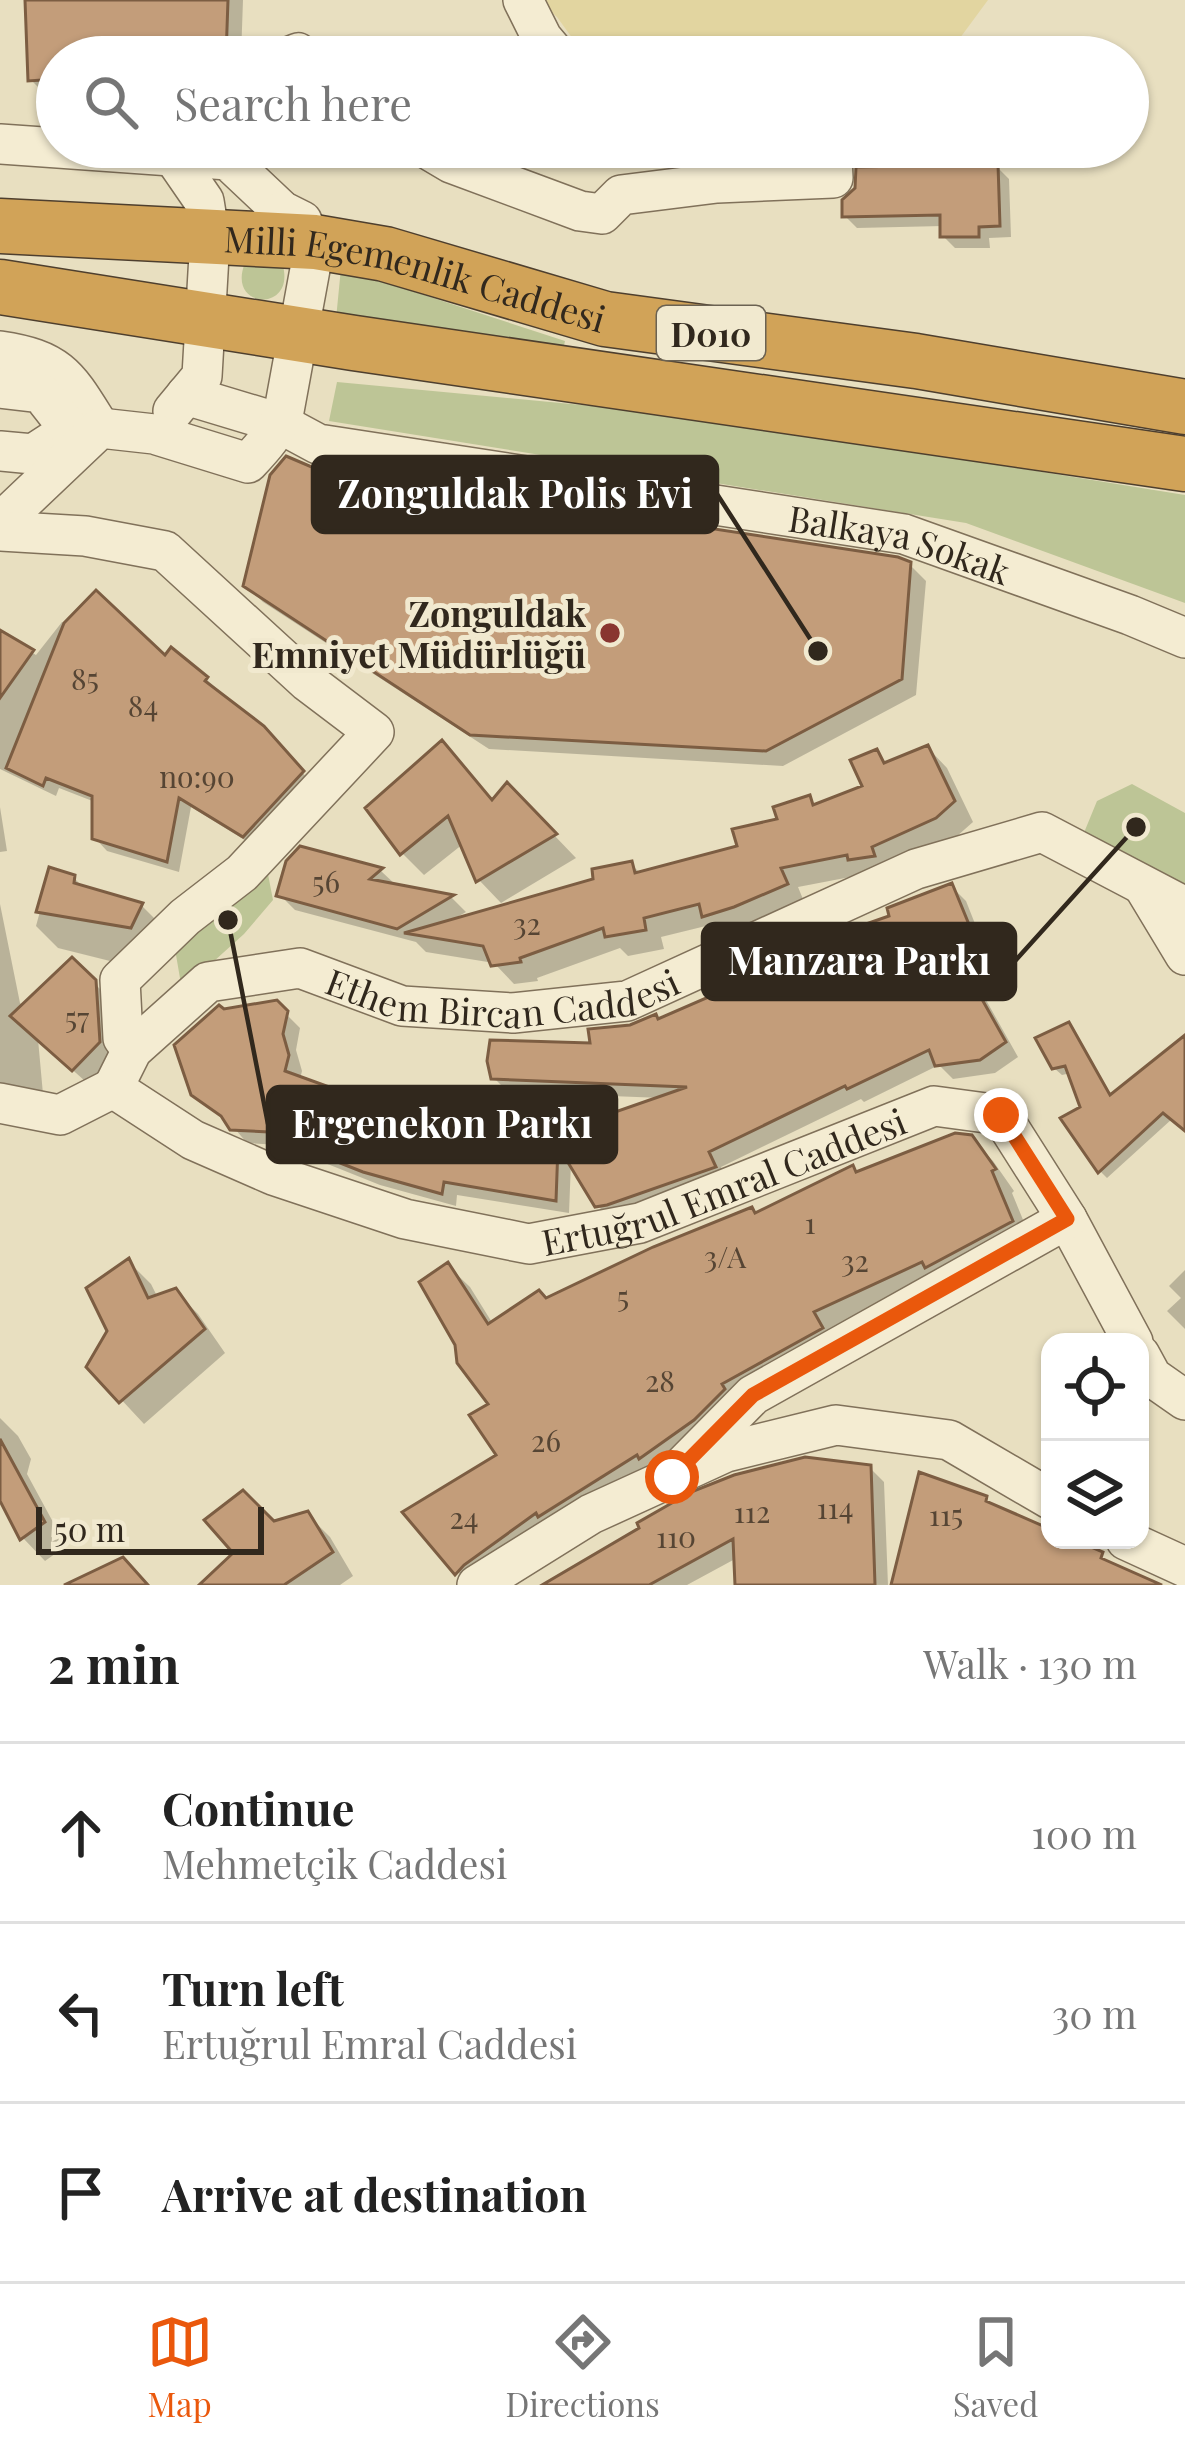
<!DOCTYPE html>
<html lang="en">
<head>
<meta charset="utf-8">
<style>
  body { margin:0; font-family:"Playfair Display",serif; background:#f2f2f2; color:#222 }
  .controls { position:absolute; right:36px; bottom:36px; display:grid; overflow:hidden; border-radius:24px; box-shadow:0 3px 9px #0004 }
  .controls button { width:108px; height:108px; display:grid; place-items:center; padding:0; border:0; border-bottom:3px solid #e0e0e0; background:#fff; color:#222; font:60px sans-serif }
  .scale { position:absolute; left:36px; bottom:30px; width:228px; box-sizing:border-box; padding-left:12px; border:6px solid #31281d; border-top:0; font-size:33px; line-height:42px; white-space:nowrap; color:#31281d; -webkit-text-stroke:9px #f1e9cf; paint-order:stroke }
  .stop { position:absolute; width:36px; height:36px; margin:-27px; border:9px solid #ea580c; border-radius:50%; background:#fff }
  .stop.end { background:#ea580c; border-color:#fff; box-shadow:0 3px 12px #0008 }
  .list { margin:0; padding:0; list-style:none }
  h2 { display:flex; justify-content:space-between; align-items:center; height:156px; margin:0; padding:0 48px; font-size:51px }
  h2 small { font-size:39px; font-weight:400; color:#767676 }
  .list li { display:grid; grid-template-columns:78px 1fr auto; gap:36px; align-items:center; box-sizing:border-box; height:180px; padding:0 48px; border-top:3px solid #e0e0e0 }
  .list b { display:block; font-size:45px; white-space:nowrap }
  .list p { margin:0; font-size:39px; white-space:nowrap; color:#767676 }
  .list em { font-size:39px; font-style:normal; color:#767676 }
  .icon { flex:none; width:66px; height:66px; fill:none; stroke:currentColor; stroke-width:2; stroke-linecap:round; stroke-linejoin:round }
  .map { position:relative; flex:none; width:1185px; height:1585px; overflow:hidden }
  .search { position:absolute; background:#fff; box-shadow:0 3px 9px #0004; left:36px; right:36px; top:36px; height:132px; display:flex; align-items:center; gap:30px; box-sizing:border-box; padding:0 42px; border-radius:66px; color:#767676; font-size:45px }
  .sheet { height:696px; background:#fff }
  nav { display:flex; justify-content:space-around; align-items:center; box-sizing:border-box; height:168px; border-top:3px solid #e0e0e0; background:#fff; font-size:33px; color:#767676 }
  nav a { display:grid; justify-items:center; gap:6px }
  nav .on { color:#ea580c }
  .map>svg:first-child { display:block }
</style>
</head>
<body>
<div class="map">
<svg width="1185" height="1585" viewBox="0 0 1185 1585">
  <rect width="100%" height="100%" fill="#e8dfc0"/>
  <path fill="#bdc596" d="M245 263 283 266C295 313 226 309 245 263Z
    M341 268 565 341 563 350 336 319Z
    M337 382 687 415 1185 495V603L966 523 329 421Z
    M1132 784 1185 813V884L1081 840 1097 801Z
    M266 864 273 900 244 934 182 990 175 949Z"/>
  <path fill="#e2d5a0" d="M538 0H988L946 57H586L557 17Z"/>
  <path fill="#0003" d="M28 0H243L241 57H57V95L47 96 31 80Z
    M997 167 1009 179 1011 237 989 238 990 248H955L943 236V226L857 228 845 216Z
    M314 471 910 565 926 581 916 695 783 766 489 749 263 602 246 585Z
    M62 622 165 659 206 679 276 742 314 786 256 847 191 807 179 872 107 851 95 838V802L59 788 56 796 0 769V633L36 655Z
    M928 748 947 768 973 822 956 837 866 874 798 887 805 904 755 926 725 935 714 924 661 937 664 949 628 956 620 948 537 978 538 981 514 984 494 963 426 952 416 942 295 910 280 895 301 849 381 871 398 887 452 898 466 912 452 920 597 881 631 864 642 875 741 848 809 799 818 807 866 788 876 753 888 764Z
    M464 767 494 802 507 786 576 858 501 903 479 880 463 844 424 875 402 853Z
    M0 807 7 851 0 852Z
    M51 871 74 878 86 890 142 906 164 928 142 969 58 948 36 926Z
    M952 887 966 901 989 959 968 968 1018 1057 995 1073 953 1079 939 1065 864 1102 861 1099 721 1167 728 1181 612 1220 597 1205 571 1162 569 1213 457 1195 456 1206 380 1185 305 1155 296 1146 247 1143 229 1122 194 1093 223 1012 276 1004 300 1028 296 1050 302 1071 300 1079 364 1102 368 1107 482 1131 560 1134 662 1098 508 1092 493 1077 593 1046 660 1022 893 918Z
    M0 904 20 1003 24 1007 72 961 116 1005 120 1064 95 1090 38 1039 43 1094 0 1098Z
    M1068 1025 1076 1033 1112 1098 1185 1043V1127L1172 1119 1107 1178 1100 1171 1084 1109 1071 1073 1062 1075 1054 1068Z
    M970 1138 993 1161 1014 1191 1012 1193 1033 1244 470 1585 406 1513 500 1456 492 1405 448 1266 470 1287 493 1324 857 1174Z
    M129 1262 151 1284 158 1298 175 1291 198 1314 225 1353 144 1424 90 1366 110 1331Z
    M1185 1270V1329L1167 1311 1181 1298 1169 1286Z
    M1140 1398 1148 1410 1140 1426Z
    M0 1418 18 1436 31 1459 27 1474 66 1546 45 1561 23 1538 0 1494Z
    M870 1468 884 1482 888 1585H817L735 1559 687 1585H554Z
    M307 1514 330 1537 353 1576 340 1585H204L273 1525Z"/>
  <path fill="#c39d7a" stroke="#7c5d42" stroke-width="3" d="M25 0H228L226 57H57V79L28 81Z
    M998 164 1000 226 979 227V237H940V215L842 217V200L855 188 856 167Z
    M286 456 314 468 898 557 911 562 902 679 766 751 470 735 243 586 270 475Z
    M96 590 165 655 171 647 208 677 205 681 264 726 304 771 243 837 179 798 167 862 92 839V796L46 778 43 786 6 768 64 623Z
    M0 630 34 650 0 698Z
    M442 740 492 800 507 782 557 834 476 882 448 816 400 855 365 808Z
    M928 745 955 801 936 818 872 847 875 856 848 860 847 855 781 868 788 884 734 907 702 917 699 904 644 918 646 930 605 937 603 928 520 958 521 962 491 966 483 946 404 933 593 879 592 869 632 861 635 873 737 846 732 829 777 819 773 807 810 795 813 805 862 786 850 760 877 749 884 763Z
    M300 846 383 868 370 879 454 895 397 929 276 896 286 861Z
    M49 867 75 875 74 883 143 903 131 928 36 912Z
    M952 883 977 944 956 953 1006 1042 980 1060 935 1066 929 1050 847 1089 845 1086 709 1152 716 1167 607 1205 595 1207 558 1146 556 1201 444 1182 442 1194 363 1172 287 1142 289 1133 230 1130 221 1116 191 1095 174 1045 219 1005 224 1009 277 1000 288 1011 283 1034 289 1055 285 1071 365 1100 364 1103 480 1128 481 1116 558 1129V1132L687 1087 491 1079 487 1061 490 1040 590 1043 588 1029 630 1025 656 1014 658 1019 803 956 802 951 826 938 889 916 887 908Z
    M72 957 96 980 100 1042 72 1071 10 1016Z
    M1069 1022 1110 1095 1185 1035V1131L1163 1113 1098 1173 1060 1118 1080 1107 1065 1066 1052 1069 1035 1038Z
    M955 1133 972 1135 996 1169 992 1171 1013 1221 925 1268 922 1262 814 1312 823 1328 722 1384 725 1389 694 1420 639 1459 637 1455 538 1517 536 1513 464 1565 455 1575 402 1512 496 1455 469 1415 488 1404 457 1363 455 1345 419 1282 448 1262 488 1324 539 1290 546 1298 653 1247 752 1207 755 1213 853 1165 856 1172Z
    M129 1258 148 1298 176 1288 205 1329 119 1403 86 1367 107 1331 86 1288Z
    M0 1439 45 1522 20 1540 0 1501Z
    M805 1457 871 1465 875 1585H735L733 1539 649 1585H542L639 1528 637 1523 691 1492 734 1475Z
    M919 1472 987 1496 986 1501 1050 1529V1540H1075L1103 1552 1101 1558 1162 1585H891Z
    M243 1490 274 1521 308 1511 333 1552 284 1585H199L233 1553 204 1520Z
    M123 1557 148 1585H64Z"/>
  <g fill="none" stroke-linecap="round" stroke-linejoin="round">
    <defs>
      <g id="minor">
        <path d="M523 0 542 38 558 57"/>
        <path d="M288 57 298 53 303 57"/>
        <path d="M0 144 228 160 282 211 302 221"/>
        <path d="M424 147 451 163 580 211 602 214 621 195 717 183 833 178 832 156 770 147"/>
        <path d="M0 351C62 360 69 379 100 428L70 430 33 454 0 451"/>
        <path d="M0 388 41 393 70 430"/>
        <path id="s1" d="M186 395 279 423 318 444 904 534 1130 615 1185 638"/>
        <path d="M173 411 202 376 210 238 204 201 173 156"/>
        <path d="M0 523 100 428 154 434 248 463C264 446 276 433 284 411L315 242 282 211"/>
        <path d="M0 531 85 536 165 551 308 682 374 732 242 873 185 917 120 980 123 1038 132 1050"/>
        <path d="M1144 887 1185 955"/>
        <path id="s2" d="M113 1088 132 1050 208 982 300 968 402 1006 513 1013 627 1001 916 869 1042 832 1185 907"/>
        <path id="s3" d="M0 1103 60 1115 113 1088 193 1140 273 1175 405 1219 529 1244 640 1223 934 1106 1001 1115 1067 1219 1133 1342"/>
        <path d="M1140 1355 1152 1377 1185 1400"/>
        <path d="M689 1469 726 1452 836 1425 949 1440 1050 1499"/>
        <path d="M1126 1540 1185 1567"/>
        <path d="M477 1585 591 1514 672 1477 753 1395 1067 1219"/>
      </g>
      <g id="highway">
        <path id="s4" d="M0 226 315 242 385 254 605 319 916 361 1185 407"/>
        <path d="M0 287 354 343 1185 464"/>
      </g>
    </defs>
    <use href="#minor" stroke="#80715a" stroke-width="42"/>
    <use href="#highway" stroke="#4e3f2e" stroke-width="57"/>
    <use href="#minor" stroke="#f4ecd2" stroke-width="39"/>
    <use href="#highway" stroke="#d1a358" stroke-width="54"/>
  </g>
  <g fill="none" stroke-linecap="round" stroke-linejoin="round">
    <path stroke="#ea580c" stroke-width="15" d="M672 1477 753 1395 1067 1219 1001 1115"/>
  </g>
  <circle fill="#893530" stroke="#f1e9cf" stroke-width="4.5" cx="610" cy="633" r="12"/>
  <g text-anchor="middle" dominant-baseline="central" stroke-width="10" stroke-linejoin="round" paint-order="stroke">
    <g font-size="30" fill="#564534">
      <text x="85" y="678">85</text>
      <text x="143" y="705">84</text>
      <text x="197" y="776">no:90</text>
      <text x="326" y="881">56</text>
      <text x="527" y="923">32</text>
      <text x="77" y="1017">57</text>
      <text x="810" y="1222">1</text>
      <text x="725" y="1256">3/A</text>
      <text x="855" y="1260">32</text>
      <text x="623" y="1296">5</text>
      <text x="660" y="1380">28</text>
      <text x="546" y="1440">26</text>
      <text x="835" y="1507">114</text>
      <text x="752" y="1511">112</text>
      <text x="946" y="1514">115</text>
      <text x="464" y="1517">24</text>
      <text x="676" y="1536">110</text>
    </g>
    <rect fill="#f1e9cf" stroke="#6b6252" stroke-width="3" x="657" y="306" width="108" height="54" rx="9"/>
    <g font-size="33" font-weight="bold" fill="#31281d">
      <text x="711" y="333">D010</text>
    </g>
    <g font-size="36" fill="#31281d" stroke="#f1e9cf">
      <text stroke="none"><textPath href="#s4" startOffset="420">Milli Egemenlik Caddesi</textPath></text>
      <text stroke="none"><textPath href="#s1" startOffset="732">Balkaya Sokak</textPath></text>
      <text stroke="none"><textPath href="#s2" startOffset="447">Ethem Bircan Caddesi</textPath></text>
      <text stroke="none"><textPath href="#s3" startOffset="774">Ertuğrul Emral Caddesi</textPath></text>
    </g>
    <g font-size="36" font-weight="bold" fill="#31281d" stroke="#f1e9cf" text-anchor="end">
      <text x="586" y="612">Zonguldak<tspan x="586" dy="41">Emniyet Müdürlüğü</tspan></text>
    </g>
  </g>
  <path fill="none" stroke="#31281d" stroke-width="4.5" d="M818 651L717 494M1136 827L1015 961M228 920L268 1124"/>
  <g fill="#31281d" stroke="#f1e9cf" stroke-width="4.5">
    <circle cx="818" cy="651" r="12"/>
    <circle cx="1136" cy="827" r="12"/>
    <circle cx="228" cy="920" r="12"/>
  </g>
  <g fill="#31281d" stroke="#31281d" stroke-width="4.5">
    <rect x="313" y="457" width="404" height="75" rx="12"/>
    <rect x="703" y="924" width="312" height="75" rx="12"/>
    <rect x="268" y="1087" width="348" height="75" rx="12"/>
  </g>
  <g font-size="39" text-anchor="middle" font-weight="bold" fill="#fff">
    <text x="515" y="508">Zonguldak Polis Evi</text>
    <text x="859" y="975">Manzara Parkı</text>
    <text x="442" y="1138">Ergenekon Parkı</text>
  </g>
</svg>
<div class="controls">
<button><svg class="icon" aria-label="locate" viewBox="0 0 24 24"><circle cx="12" cy="12" r="6"/><path d="M12 2v4M12 18v4M2 12h4M18 12h4"/></svg></button>
<button><svg class="icon" aria-label="layers" viewBox="0 0 24 24"><path d="M12 4l9 5-9 5-9-5zM3 14l9 5 9-5"/></svg></button>
</div>
<div class="scale">50 m</div>
<div class="stop" style="left:672px;top:1477px"></div>
<div class="stop end" style="left:1001px;top:1115px"></div>
<div class="search"><svg class="icon" aria-label="search" viewBox="0 0 24 24"><circle cx="10" cy="10" r="6"/><path d="M15 15l6 6"/></svg>Search here</div>
</div>
<section class="sheet">
<h2>2 min<small>Walk · 130 m</small></h2>
<ul class="list">
<li><svg class="icon" aria-label="ahead" viewBox="0 0 24 24"><path d="M12 20V5M6 11l6-6 6 6"/></svg><div><b>Continue</b><p>Mehmetçik Caddesi</p></div><em>100 m</em></li>
<li><svg class="icon" aria-label="left" viewBox="0 0 24 24"><path d="M17 20v-9H6M10 6l-5 5 5 5"/></svg><div><b>Turn left</b><p>Ertuğrul Emral Caddesi</p></div><em>30 m</em></li>
<li><svg class="icon" aria-label="arrive" viewBox="0 0 24 24"><path d="M6 21V4h12l-3 4 3 4H6"/></svg><div><b>Arrive at destination</b></div></li>
</ul>
</section>
<nav>
<a class="on"><svg class="icon" aria-label="map" viewBox="0 0 24 24"><path d="M3 6l6-2 6 2 6-2v14l-6 2-6-2-6 2zM9 4v14M15 6v14"/></svg>Map</a>
<a><svg class="icon" aria-label="directions" viewBox="0 0 24 24"><path d="M12 3l9 9-9 9-9-9zM9 14v-3h6M13 9l2 2-2 2"/></svg>Directions</a>
<a><svg class="icon" aria-label="saved" viewBox="0 0 24 24"><path d="M7 4h10v16l-5-4-5 4z"/></svg>Saved</a>
</nav>
</body>
</html>
